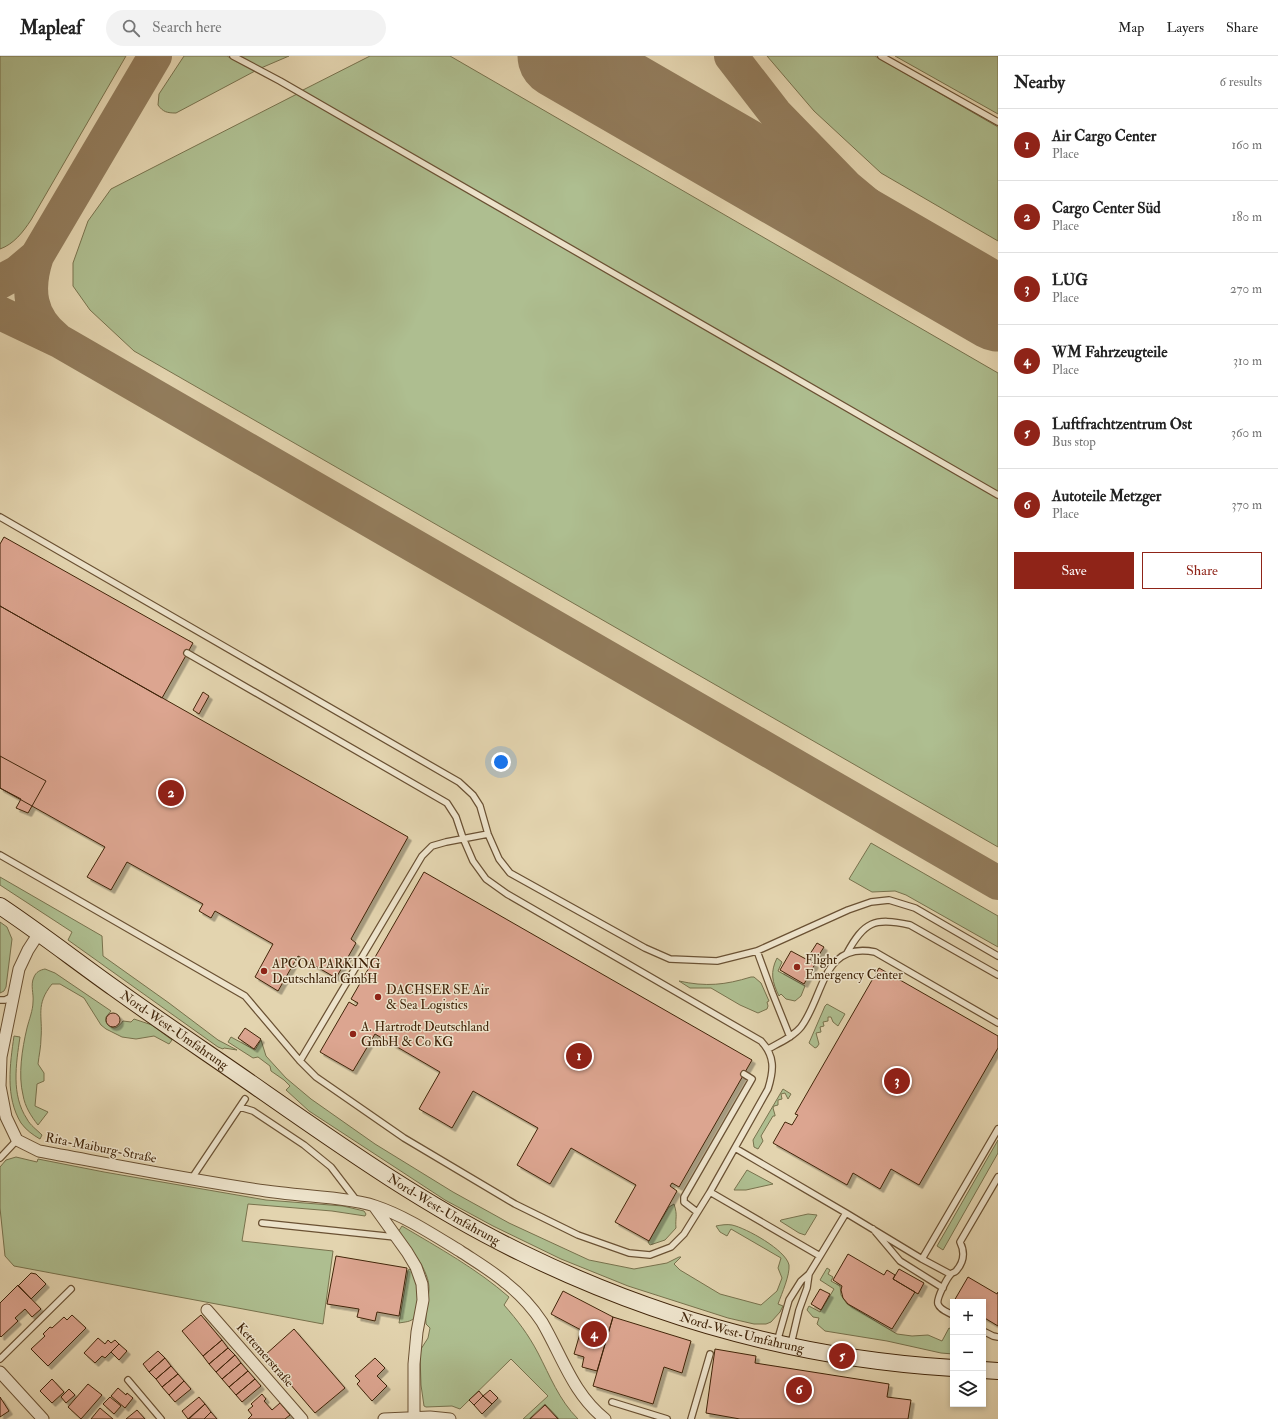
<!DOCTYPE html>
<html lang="en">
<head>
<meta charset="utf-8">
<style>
  body { margin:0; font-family:"IM FELL Double Pica",serif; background:#f2f2f2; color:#222 }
  .controls { position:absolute; right:12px; bottom:12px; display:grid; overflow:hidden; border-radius:0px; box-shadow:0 2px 6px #0003 }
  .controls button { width:36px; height:36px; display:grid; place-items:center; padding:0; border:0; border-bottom:1px solid #e0e0e0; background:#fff; color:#222; font:20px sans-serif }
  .you { position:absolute; left:501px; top:706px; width:14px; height:14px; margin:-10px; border:3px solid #fff; border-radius:50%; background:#1a73e8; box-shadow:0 0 0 6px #1a73e833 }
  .badge { display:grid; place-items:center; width:26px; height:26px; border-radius:50%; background:#8f2418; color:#fff; font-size:13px; font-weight:700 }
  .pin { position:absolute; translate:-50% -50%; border:2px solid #fff; box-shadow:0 1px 4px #0006 }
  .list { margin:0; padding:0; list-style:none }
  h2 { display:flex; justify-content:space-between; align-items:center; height:52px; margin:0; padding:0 16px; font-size:17px }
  h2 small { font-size:13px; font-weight:400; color:#767676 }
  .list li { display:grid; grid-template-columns:26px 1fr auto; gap:12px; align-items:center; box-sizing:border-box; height:72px; padding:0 16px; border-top:1px solid #e0e0e0 }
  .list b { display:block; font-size:15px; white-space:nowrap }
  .list p { margin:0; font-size:13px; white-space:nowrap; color:#767676 }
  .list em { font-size:13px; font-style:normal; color:#767676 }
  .actions { display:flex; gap:8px; padding:12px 16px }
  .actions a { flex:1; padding:9px 0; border:1px solid #8f2418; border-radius:0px; text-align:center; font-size:14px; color:#8f2418 }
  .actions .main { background:#8f2418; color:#fff }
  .icon { flex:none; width:22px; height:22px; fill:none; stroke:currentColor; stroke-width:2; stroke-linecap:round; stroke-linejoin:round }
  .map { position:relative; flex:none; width:998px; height:1363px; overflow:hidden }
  header { display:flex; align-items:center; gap:24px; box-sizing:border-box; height:56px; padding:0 20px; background:#fff; border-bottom:1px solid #e0e0e0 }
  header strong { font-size:19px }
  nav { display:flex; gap:22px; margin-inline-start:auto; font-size:14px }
  .search { width:280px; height:36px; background:#f2f2f2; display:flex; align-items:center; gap:10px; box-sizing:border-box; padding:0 14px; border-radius:22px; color:#767676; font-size:15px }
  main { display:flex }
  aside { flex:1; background:#fff }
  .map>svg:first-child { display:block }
</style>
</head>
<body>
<header>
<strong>Mapleaf</strong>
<div class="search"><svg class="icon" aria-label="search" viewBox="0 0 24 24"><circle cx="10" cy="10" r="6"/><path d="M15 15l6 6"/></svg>Search here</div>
<nav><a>Map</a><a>Layers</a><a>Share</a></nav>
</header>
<main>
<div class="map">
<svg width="998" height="1363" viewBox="0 0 998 1363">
  <defs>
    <filter id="shadow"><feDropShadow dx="3.5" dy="3.5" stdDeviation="0" flood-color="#0004"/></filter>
  </defs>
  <rect width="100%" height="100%" fill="#e3d4af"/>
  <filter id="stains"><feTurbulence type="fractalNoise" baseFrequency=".005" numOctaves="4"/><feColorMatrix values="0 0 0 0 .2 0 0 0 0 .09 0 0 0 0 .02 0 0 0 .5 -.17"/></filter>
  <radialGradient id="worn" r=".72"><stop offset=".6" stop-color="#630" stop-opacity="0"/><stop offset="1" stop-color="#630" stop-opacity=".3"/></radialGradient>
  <path fill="#aebe90" stroke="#78724d" d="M0 0H126L31 164C23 176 14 188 0 193Z
    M184 0H227L255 15 176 57C167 57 163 56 158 49L159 38Z
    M240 0H289L261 12Z
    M370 0H450L998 317V437L301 35Z
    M767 0H875L998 71V185L881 117 814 55Z
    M895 0H998V58Z
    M297 38 998 442V791L134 295 90 254 73 230V207L88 165 111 133Z
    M871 787 998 860V891L906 839 895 835 872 836 849 823Z
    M0 821 102 880 103 900 169 947 218 984 237 994 224 992 223 993 218 991 68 884 72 876 0 829Z
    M0 866 7 871 12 883 6 931 4 935 0 937Z
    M777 902 782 906 778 915 805 930 801 940 795 945 786 943 781 938 779 940C772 926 770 916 777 902Z
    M45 913 55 917 111 955 106 961V966C113 975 117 973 123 965L131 966 134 963 152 969 172 984 169 988 154 980 136 983 122 981 106 973 101 969 84 942 60 928H52C35 949 43 960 41 982 41 991 39 999 38 1008L44 1017V1025L37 1028 35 1050 48 1056 38 1069C31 1060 25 1051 23 1039 18 1019 22 993 27 972 29 964 33 954 33 946 34 938 30 929 34 921 36 916 40 914 45 913Z
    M751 921H754L761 927 769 945 767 946 768 950 767 953 758 957 740 949 711 932H690L679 925C706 931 725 929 751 921Z
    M827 948 845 958 838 970 833 966 831 961H828V965L823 966 824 970 820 971 821 976 816 977 819 988 817 991 815 992 809 987 825 950Z
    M14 980 20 981C16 1008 11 1039 27 1063 30 1069 37 1074 42 1079L40 1083C33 1079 26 1074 21 1067 5 1041 10 1008 14 980Z
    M231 981 255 994 261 984 266 1000 286 1022 311 1043 375 1088 453 1136 509 1167 589 1204 634 1213 667 1207 679 1201H681L674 1208 680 1214 720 1238 761 1249 777 1235 782 1222 778 1212 781 1202 731 1173 727 1180 720 1176 716 1170C721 1169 727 1168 732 1169 746 1172 786 1194 789 1209 790 1219 782 1237 778 1248L783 1250 780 1256 771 1266 766 1268H754L728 1262 628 1230 561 1203 493 1170 445 1144 309 1055 286 1034 290 1030 284 1024 271 1015 270 1010 258 1001 253 1002 228 986Z
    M783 1033 791 1038 788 1043 785 1037 781 1038 782 1043 778 1044V1049L774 1050 773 1052 775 1059V1060H773L761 1080 763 1085 758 1093 754 1091 753 1084Z
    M998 1084V1097L943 1194 937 1190Z
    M16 1101 37 1106 38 1103 104 1116 266 1144 343 1150 364 1155 366 1158 365 1160 332 1155 248 1148 242 1185 333 1195 323 1268 14 1210 5 1200 0 1152V1111L6 1104Z
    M747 1114 773 1128 746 1134H734Z
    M674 1148C678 1160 675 1162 676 1172L665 1184 650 1189 648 1186 669 1151Z
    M808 1158 817 1159 805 1179 799 1177 780 1165 781 1164Z
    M402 1170C439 1192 477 1213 509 1241L504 1249C518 1265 528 1278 538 1297 550 1320 559 1344 578 1363H559L545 1348 529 1363H523L548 1340 511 1303 460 1353 452 1350 426 1351 424 1350 421 1329 420 1299 421 1293 428 1282 430 1272 426 1268C425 1256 428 1246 429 1234 430 1214 409 1191 398 1176Z
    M413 1212C417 1223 422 1253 414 1262 411 1266 404 1266 399 1267L408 1214Z
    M827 1212 830 1214 828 1218 833 1221 831 1225 840 1230 841 1239 847 1248 897 1278 912 1280 928 1279 942 1285 949 1272 953 1274V1298L941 1297 887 1285 825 1275 817 1268 819 1262 813 1261 807 1254 809 1250 820 1256 834 1233 820 1224Z"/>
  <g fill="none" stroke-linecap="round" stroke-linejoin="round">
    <path stroke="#927c5c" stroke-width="34" d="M731 0 775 57 847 131 981 243
      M0 226 18 216 37 200
      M0 257 61 286 998 827
      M57 283C29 261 26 233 37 200L155 0"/>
    <path stroke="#927c5c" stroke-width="85" d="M560 0 998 253"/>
  </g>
  <path fill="#dca590" stroke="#41250a" filter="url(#shadow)" d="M4 481 193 587 162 642 0 550V488Z
    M0 550 408 781 351 883 356 887 336 922 298 900 278 935 255 921 273 888 215 855 211 862 199 855 203 848 127 806 111 834 87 821 105 791 32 750 28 757 16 752 21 743 0 732Z
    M203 636 209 640 199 658 193 654Z
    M0 700 46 725 32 750 0 732Z
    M424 816 752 1004 679 1131 672 1127 670 1130 677 1135 649 1185 615 1166 636 1129 571 1092 550 1128 517 1109 538 1072 473 1035 452 1072 435 1062 419 1053 440 1016 375 978 353 1015 320 996 349 946 356 950 358 947 351 943Z
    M817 887 824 891 817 902 810 898Z
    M791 895 815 908 804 928 780 914Z
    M879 912 998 980V992L919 1129 891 1113 880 1133 853 1117 847 1129 773 1087 785 1066 792 1069 798 1059 795 1058Z
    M106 964a7 7 0 1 1 14 0a7 7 0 1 1-14 0Z
    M245 972 261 983 254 993 238 982Z
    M848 1198 884 1219 887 1214 895 1219 893 1223 915 1236 892 1273 848 1248 843 1242 841 1234 842 1230 833 1224Z
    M336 1200 407 1212 399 1260 377 1256 375 1265 357 1261 359 1253 327 1248Z
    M899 1213 924 1227 918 1238 893 1223Z
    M31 1217 36 1218 46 1228 31 1243 18 1230Z
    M968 1221 997 1238 998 1236V1270L983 1261V1246H957L954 1245Z
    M18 1229 41 1253 32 1261 25 1253 15 1262 18 1265 1 1281 0 1280V1247Z
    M820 1233 830 1238 821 1254 811 1248Z
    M563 1235 613 1261 597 1315 582 1311 584 1301 574 1298 581 1274 551 1258Z
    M72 1259 86 1272 48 1310 31 1293 45 1280 43 1278 50 1271 52 1272 64 1261 67 1264Z
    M201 1259 222 1284 203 1300 182 1275Z
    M613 1261 691 1285 682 1317 664 1311 653 1348 593 1330Z
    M294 1273 345 1332 315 1357 265 1299Z
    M98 1282 105 1288 108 1284 111 1287 115 1284 119 1288 105 1302 102 1300 95 1307 84 1297Z
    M222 1284 228 1292 209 1308 203 1300Z
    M119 1288 127 1295 119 1304 111 1296Z
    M228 1292 235 1299 216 1316 209 1308Z
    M715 1293 756 1300 755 1307 889 1328 887 1341 911 1344 908 1363H740L706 1357Z
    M158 1295 165 1302 149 1316 143 1308Z
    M235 1299 241 1307 222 1323 216 1316Z
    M165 1302 171 1310 156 1323 149 1316Z
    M375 1302 385 1312 377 1320 387 1330 372 1345 357 1328 360 1325 355 1320Z
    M241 1307 248 1315 229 1331 222 1323Z
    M171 1310 178 1318 162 1331 156 1323Z
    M248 1315 255 1323 236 1339 229 1331Z
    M178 1318 184 1325 169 1339 162 1331Z
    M52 1323 64 1336 52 1347 40 1335Z
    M255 1323 261 1330 242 1346 236 1339Z
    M184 1325 191 1333 175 1346 169 1339Z
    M88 1328 102 1339 81 1363 68 1351Z
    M118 1332 126 1339 127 1337 133 1342 125 1352 111 1340Z
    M69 1333 75 1339 66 1347 61 1341Z
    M490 1334 498 1342 492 1348 483 1340Z
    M479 1335 483 1340 474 1349 469 1344Z
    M262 1338 266 1343 264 1345 272 1354 280 1347 290 1359 285 1363H248L252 1359 248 1354 253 1350 251 1348Z
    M483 1340 492 1348 482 1358 474 1349Z
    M0 1341 9 1355 0 1361Z
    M110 1341 121 1350 114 1358 103 1348Z
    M199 1341 205 1348 188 1363 182 1355Z
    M205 1348 211 1356 204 1363H189Z
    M545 1349 558 1363H530Z
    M100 1352 113 1363H91Z
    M137 1354 145 1363H126Z
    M211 1356 217 1363H204Z"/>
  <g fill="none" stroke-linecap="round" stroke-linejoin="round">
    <defs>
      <path id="lane" d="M233 0 280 25 998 439
        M881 0 998 66
        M0 461 459 726 473 739 480 750 488 778 499 803 510 817 645 892 670 903 717 905 757 895 848 854 871 846 889 844 915 852 998 900
        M187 597 447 747 456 761 463 782 473 805 486 823 507 838 761 985C775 1000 774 1014 768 1033L710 1136 820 1200
        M0 799 245 940 300 1005 316 1021 404 1082 515 1148 578 1179 629 1197 650 1199 671 1191 684 1178 710 1136
        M757 895 772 936 790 981
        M847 897C864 866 874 861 910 869L998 919
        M0 944H5L13 940
        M768 993C779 987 793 981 801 971 824 941 822 885 875 896L998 967
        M300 1005 422 800 432 790 446 786 488 778
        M240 1051 253 1055 304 1089 331 1111 357 1145
        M735 1092 846 1157 820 1200 809 1218 801 1225 789 1244 777 1286
        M0 1102 17 1084
        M192 1122 245 1043
        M697 1156 684 1146V1141L752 1023 744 1018
        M846 1157 922 1203
        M262 1167 395 1181
        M873 1173 900 1205 943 1232
        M950 1218 922 1203 998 1073
        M953 1259C948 1256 940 1254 938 1248 936 1243 947 1222 951 1218 953 1216 954 1217 956 1215 964 1206 965 1196 960 1186L998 1121
        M983 1275 993 1280 998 1281
        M791 1288 799 1254 807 1232 809 1218
        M0 1303 71 1233
        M128 1324 161 1363
        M612 1346 667 1363
        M691 1363 710 1298"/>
      <path id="street" d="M39 877 28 894 19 913 1 1001 0 1030 6 1061 17 1084 39 1095C115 1109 190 1124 266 1135 288 1138 310 1140 332 1142 346 1144 361 1145 375 1150 405 1160 432 1178 460 1195 475 1205 492 1215 506 1227 520 1238 532 1251 542 1266 562 1300 573 1338 605 1363
        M374 1150 407 1196 416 1211 422 1228 423 1244 417 1276 414 1308V1361
        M207 1254 302 1363
        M0 1316 43 1363
        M384 1363 430 1361 450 1363"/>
      <g id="secondary">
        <path id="s1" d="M0 850C39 876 76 905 114 932 164 968 215 1002 265 1037 348 1095 431 1153 522 1197 657 1263 803 1303 953 1312"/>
        <path d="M983 1314 998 1315"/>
      </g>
    </defs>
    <use href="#lane" stroke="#6a5133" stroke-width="8"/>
    <use href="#street" stroke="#6a5133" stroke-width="13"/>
    <use href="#secondary" stroke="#41250a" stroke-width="18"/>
    <use href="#lane" stroke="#ede3cb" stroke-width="5.5"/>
    <use href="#street" stroke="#ede3cb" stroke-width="11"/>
    <use href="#secondary" stroke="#ede3cb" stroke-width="16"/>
  </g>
  <g fill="#8f2418" stroke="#ede3cb" stroke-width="1.5">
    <circle cx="797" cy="911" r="4"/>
    <circle cx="264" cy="915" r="4"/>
    <circle cx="378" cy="941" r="4"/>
    <circle cx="353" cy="978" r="4"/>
  </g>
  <g text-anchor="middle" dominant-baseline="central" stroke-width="3" stroke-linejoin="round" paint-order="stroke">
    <g font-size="13" fill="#41250a" stroke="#ede3cb" text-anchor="start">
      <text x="805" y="904">Flight<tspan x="805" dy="15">Emergency Center</tspan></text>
      <text x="272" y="908">APCOA PARKING<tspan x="272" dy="15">Deutschland GmbH</tspan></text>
      <text x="386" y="934">DACHSER SE Air<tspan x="386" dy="15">&amp; Sea Logistics</tspan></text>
      <text x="361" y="971">A. Hartrodt Deutschland<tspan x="361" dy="15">GmbH &amp; Co KG</tspan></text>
    </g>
    <g font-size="13" fill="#41250a" stroke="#ede3cb">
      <text stroke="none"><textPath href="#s1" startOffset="214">Nord-West-Umfahrung</textPath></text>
      <text transform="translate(101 1092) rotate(11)">Rita-Maiburg-Straße</text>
      <text stroke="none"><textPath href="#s1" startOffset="538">Nord-West-Umfahrung</textPath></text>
      <text stroke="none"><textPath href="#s1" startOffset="862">Nord-West-Umfahrung</textPath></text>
      <text transform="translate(265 1299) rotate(49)">Kettemerstraße</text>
    </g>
  </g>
  <rect width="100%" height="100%" filter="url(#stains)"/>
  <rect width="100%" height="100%" fill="url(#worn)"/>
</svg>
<div class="controls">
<button>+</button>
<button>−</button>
<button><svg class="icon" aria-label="layers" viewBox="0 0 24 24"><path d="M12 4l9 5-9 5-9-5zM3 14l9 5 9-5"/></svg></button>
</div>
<div class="you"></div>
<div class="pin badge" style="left:579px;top:1000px">1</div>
<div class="pin badge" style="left:171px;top:737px">2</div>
<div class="pin badge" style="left:897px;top:1025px">3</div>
<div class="pin badge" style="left:594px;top:1278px">4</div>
<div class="pin badge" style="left:842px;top:1300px">5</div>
<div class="pin badge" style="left:799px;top:1334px">6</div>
</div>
<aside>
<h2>Nearby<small>6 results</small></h2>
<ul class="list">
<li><span class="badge">1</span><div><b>Air Cargo Center</b><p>Place</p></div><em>160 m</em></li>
<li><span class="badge">2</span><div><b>Cargo Center Süd</b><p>Place</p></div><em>180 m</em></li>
<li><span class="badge">3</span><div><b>LUG</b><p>Place</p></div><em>270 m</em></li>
<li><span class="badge">4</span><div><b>WM Fahrzeugteile</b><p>Place</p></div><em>310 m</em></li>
<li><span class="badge">5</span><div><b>Luftfrachtzentrum Ost</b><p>Bus stop</p></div><em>360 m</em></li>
<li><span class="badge">6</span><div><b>Autoteile Metzger</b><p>Place</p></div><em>370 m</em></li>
</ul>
<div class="actions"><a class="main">Save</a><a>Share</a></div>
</aside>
</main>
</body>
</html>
